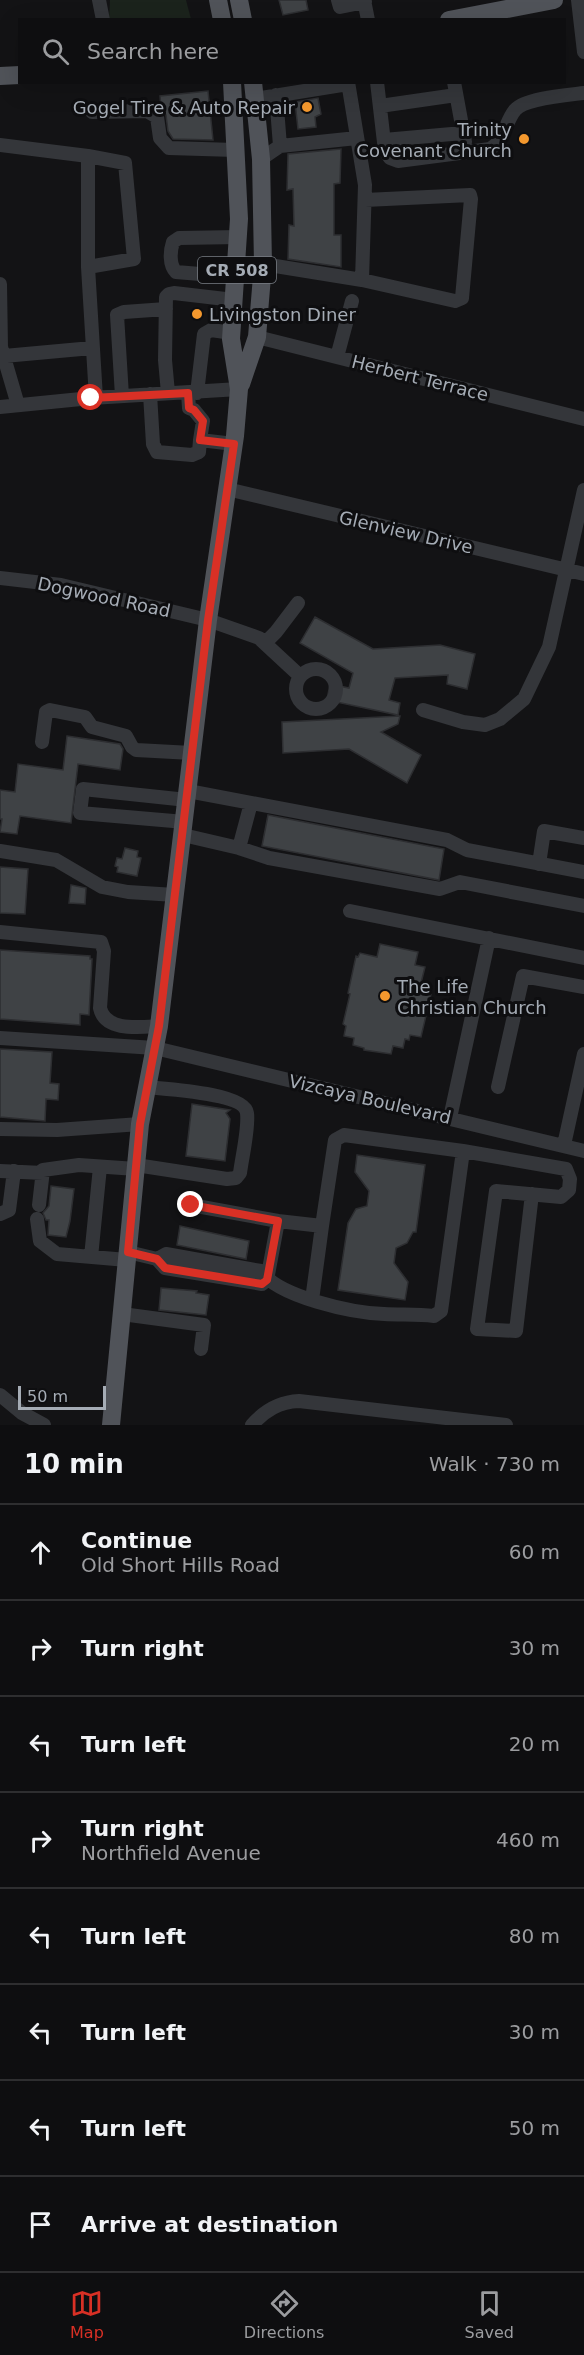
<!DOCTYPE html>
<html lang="en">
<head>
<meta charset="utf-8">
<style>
  body { margin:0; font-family:"DejaVu Sans",sans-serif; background:#171719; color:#f1f3f6 }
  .scale { position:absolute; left:18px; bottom:15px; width:88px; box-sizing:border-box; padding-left:6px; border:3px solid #a5acb5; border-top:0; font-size:16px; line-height:21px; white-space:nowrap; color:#a5acb5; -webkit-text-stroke:4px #0e0e10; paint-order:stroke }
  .stop { position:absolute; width:18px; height:18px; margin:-14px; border:4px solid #d93025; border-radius:50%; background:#fff }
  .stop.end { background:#d93025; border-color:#fff; box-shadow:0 2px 6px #0008 }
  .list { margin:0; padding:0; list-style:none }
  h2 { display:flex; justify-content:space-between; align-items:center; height:78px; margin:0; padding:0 24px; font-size:26px }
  h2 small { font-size:20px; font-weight:400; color:#9b9c9f }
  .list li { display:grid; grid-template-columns:39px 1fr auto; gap:18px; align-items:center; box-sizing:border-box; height:96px; padding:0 24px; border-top:2px solid #2e2e30 }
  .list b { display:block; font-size:22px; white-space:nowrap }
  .list p { margin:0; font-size:20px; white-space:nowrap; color:#9b9c9f }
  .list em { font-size:20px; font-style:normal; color:#9b9c9f }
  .icon { flex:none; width:33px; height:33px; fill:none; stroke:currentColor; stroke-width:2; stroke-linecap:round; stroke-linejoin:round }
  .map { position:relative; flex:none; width:584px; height:1425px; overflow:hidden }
  .search { position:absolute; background:#0e0e10; box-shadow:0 6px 24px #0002; left:18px; right:18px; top:18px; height:66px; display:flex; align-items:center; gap:15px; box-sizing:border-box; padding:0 21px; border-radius:0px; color:#9b9c9f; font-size:22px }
  .sheet { height:846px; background:#0e0e10 }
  nav { display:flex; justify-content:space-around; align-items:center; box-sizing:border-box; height:84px; border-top:2px solid #2e2e30; background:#0e0e10; font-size:16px; color:#9b9c9f }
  nav a { display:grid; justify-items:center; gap:3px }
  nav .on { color:#d93025 }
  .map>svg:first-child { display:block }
</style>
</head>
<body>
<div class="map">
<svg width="584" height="1425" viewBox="0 0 584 1425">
  <rect width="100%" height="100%" fill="#131315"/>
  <path fill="#1b231c" d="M110 0H186L191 19 109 20Z"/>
  <path fill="#3f4245" stroke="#2d2e31" stroke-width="1.5" d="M279 0H306L308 10 283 15Z
    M208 91 213 140 173 139 168 131 166 115 161 109 160 96Z
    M318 98 321 114 315 117 316 127 298 129 295 102Z
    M341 149 340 183 334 184V235H341V267L288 259 289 225 294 226 293 189 287 190 288 154Z
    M315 617 373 649 440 645 475 654 467 689 447 684 448 675 395 678 389 700 400 703 398 715 327 700 330 684 349 688 353 673 300 643Z
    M400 716 398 724 381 732 421 755 407 783 349 749 283 753 282 722Z
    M67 736 120 744 123 749 120 770 78 764 71 823 20 816 17 834 0 832 2 819H0V790L15 792 18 764 63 770Z
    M268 815 444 849 439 880 262 846Z
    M125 848 138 851 137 857 141 858 137 876 117 872 118 867 115 866 117 858 122 859Z
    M0 867 28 869 25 914 0 913Z
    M71 885 86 888 85 904 69 903Z
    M380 944 418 952 415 965 425 967 419 991 431 994 421 1037 410 1035 409 1040 405 1039 403 1048 393 1046 391 1054 364 1050V1048L353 1045 354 1038 344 1036 346 1026 343 1024 350 994 348 993 356 956 358 957 360 953 377 957Z
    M0 950 90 956V959H92L89 1015 80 1014V1025L0 1019Z
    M0 1049 52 1052 50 1083 59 1084 58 1100 46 1099 45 1121 0 1117Z
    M192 1104 230 1110 226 1113 230 1119 225 1161 186 1156Z
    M357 1155 425 1165 416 1232H413L407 1243 396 1248 394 1263 408 1282 405 1300 338 1290 348 1223 356 1209 367 1206 369 1191 355 1172Z
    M51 1186 74 1189 70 1221 66 1237 48 1235 49 1220H46L43 1213 49 1206Z
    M180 1226 249 1241 246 1259 177 1245Z
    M161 1288 197 1291 196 1293 209 1295 206 1315 159 1310Z"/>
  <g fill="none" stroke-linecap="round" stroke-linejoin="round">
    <path stroke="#34363a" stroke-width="14" d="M99 0 103 20
      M338 0 340 7 365 2
      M364 0 368 20
      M578 0 584 52
      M377 82 385 151 390 158 398 161 490 149C505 140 505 122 515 110 525 98 568 95 584 93
      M454 82 465 142
      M276 95 280 146
      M255 99 348 84
      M380 106 456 95
      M92 112 147 111 157 117 160 138 169 148 235 150
      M384 140 463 133
      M0 145 88 156 125 163 134 259 88 267 96 398
      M261 159 280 146 357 138
      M263 264 362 280 365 185 348 82
      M88 267V156
      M236 277 176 272C169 265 170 251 173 242L179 238 239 237
      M362 280 455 301 462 298 471 199 470 195 365 200
      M0 284 1 347 18 405
      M257 337 584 419
      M4 356 92 348
      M337 357 352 301
      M168 393 165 360 166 297 169 294 174 293 234 300
      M188 393 189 408 194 410 203 421 200 440 234 444
      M197 393 204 334 211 330 232 333
      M150 394 153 444 157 452 192 455 199 452 200 440
      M122 396 117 315 124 312 166 309
      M0 407 91 398 239 389
      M227 489 584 574
      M0 578 61 585 208 620 259 638 300 676
      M265 643 276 632 298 603
      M296 689a20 20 0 1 1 40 0a20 20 0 1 1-40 0Z
      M423 710 463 722 485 725 500 719 524 699 549 647 584 490
      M42 742 46 712 50 710 85 717 92 727 126 736 132 747 136 750 192 753
      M188 791 447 840 467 850 584 872
      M185 822 80 813 83 789 187 800
      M183 835 239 848 269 858 440 889 460 882 584 906
      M239 848 251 803
      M0 851 56 860 102 887 128 892 175 895
      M539 864 544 831 584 838
      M350 911 584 958
      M0 932 101 942 104 951 100 1008C105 1032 140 1027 159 1026
      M0 1038 155 1048 584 1151
      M498 1087 523 976 584 987
      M450 1118 489 938
      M0 1129 57 1130 140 1124
      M564 1145 584 1054
      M463 1151 566 1169 570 1179 569 1190 561 1197 496 1191 477 1329 516 1331 532 1194
      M136 1165 227 1179 236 1178 240 1173C242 1157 249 1128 247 1113 245 1093 165 1089 147 1087
      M0 1171 43 1173
      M39 1205 43 1170 79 1165 136 1169
      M0 1214 9 1210 14 1171
      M37 1219 40 1241 57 1254 127 1260
      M128 1252 157 1259 165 1268 262 1284 267 1280
      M91 1257 100 1167
      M157 1259 166 1254 261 1271C278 1297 353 1313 384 1314 401 1315 417 1314 434 1316L441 1311 463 1151 344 1135 335 1140 322 1226 278 1221 191 1205
      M267 1280 278 1221
      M312 1300 322 1226
      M122 1314 204 1325 201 1349
      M0 1395 22 1413 44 1425
      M252 1425C265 1410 279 1402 299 1401L506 1425"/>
    <path stroke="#505359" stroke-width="18" d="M218 0 222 20
      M239 0 243 20
      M449 20 554 0
      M0 76 20 75
      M241 384 257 337 263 264 261 159 253 82
      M111 1425 140 1124 159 1026 208 620 235 436 239 389 231 339 239 219 232 82"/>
  </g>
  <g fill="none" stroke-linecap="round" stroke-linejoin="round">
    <path stroke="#d93025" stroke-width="8" d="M91 398 188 393 189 408 194 410 203 421 200 440 234 444 208 620 159 1026 140 1124 128 1252 157 1259 165 1268 262 1284 267 1280 278 1221 191 1205"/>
  </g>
  <g fill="#f3982e" stroke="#0e0e10" stroke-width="2">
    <circle cx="307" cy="107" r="6"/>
    <circle cx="524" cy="139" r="6"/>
    <circle cx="197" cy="314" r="6"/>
    <circle cx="385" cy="996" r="6"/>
  </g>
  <g text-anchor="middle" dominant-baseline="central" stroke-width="6" stroke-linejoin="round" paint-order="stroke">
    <rect fill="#0e0e10" stroke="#787d84" stroke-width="1.5" x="198" y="257" width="78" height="26" rx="4.5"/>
    <g font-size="16" font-weight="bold" fill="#a5acb5">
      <text x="237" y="270">CR 508</text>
    </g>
    <g font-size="18" fill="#a5acb5" stroke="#0e0e10" text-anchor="end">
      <text x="295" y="107">Gogel Tire &amp; Auto Repair</text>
      <text x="512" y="129">Trinity<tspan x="512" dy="21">Covenant Church</tspan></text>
      <text x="209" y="314" text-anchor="start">Livingston Diner</text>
      <text x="397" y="986" text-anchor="start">The Life<tspan x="397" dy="21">Christian Church</tspan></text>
    </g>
    <g font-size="18" fill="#a5acb5" stroke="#0e0e10">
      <text transform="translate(420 378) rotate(14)">Herbert Terrace</text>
      <text transform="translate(406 532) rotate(13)">Glenview Drive</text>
      <text transform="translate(104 597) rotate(12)">Dogwood Road</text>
      <text transform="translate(370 1099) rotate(13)">Vizcaya Boulevard</text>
    </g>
  </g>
</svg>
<div class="scale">50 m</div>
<div class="stop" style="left:91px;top:398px"></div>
<div class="stop end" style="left:191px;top:1205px"></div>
<div class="search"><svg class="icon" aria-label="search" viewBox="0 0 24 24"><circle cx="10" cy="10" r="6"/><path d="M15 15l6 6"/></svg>Search here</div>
</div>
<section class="sheet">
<h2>10 min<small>Walk · 730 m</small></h2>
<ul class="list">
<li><svg class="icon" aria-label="ahead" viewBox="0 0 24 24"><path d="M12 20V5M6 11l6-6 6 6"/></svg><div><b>Continue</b><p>Old Short Hills Road</p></div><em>60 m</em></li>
<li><svg class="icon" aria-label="right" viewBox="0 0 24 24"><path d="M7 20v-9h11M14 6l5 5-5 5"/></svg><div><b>Turn right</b></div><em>30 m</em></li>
<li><svg class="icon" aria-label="left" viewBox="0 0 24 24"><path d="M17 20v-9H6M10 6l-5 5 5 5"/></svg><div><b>Turn left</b></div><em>20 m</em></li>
<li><svg class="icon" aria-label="right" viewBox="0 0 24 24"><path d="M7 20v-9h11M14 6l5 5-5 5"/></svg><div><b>Turn right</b><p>Northfield Avenue</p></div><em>460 m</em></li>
<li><svg class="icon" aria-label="left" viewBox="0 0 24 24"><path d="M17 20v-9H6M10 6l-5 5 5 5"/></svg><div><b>Turn left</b></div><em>80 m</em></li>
<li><svg class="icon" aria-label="left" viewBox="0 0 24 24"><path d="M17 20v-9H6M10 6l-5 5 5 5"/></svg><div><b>Turn left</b></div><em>30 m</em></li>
<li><svg class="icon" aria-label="left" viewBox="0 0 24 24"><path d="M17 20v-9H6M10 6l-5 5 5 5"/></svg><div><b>Turn left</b></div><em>50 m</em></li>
<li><svg class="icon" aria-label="arrive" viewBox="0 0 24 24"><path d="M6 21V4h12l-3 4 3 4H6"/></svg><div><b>Arrive at destination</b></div></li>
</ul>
</section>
<nav>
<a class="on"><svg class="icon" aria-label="map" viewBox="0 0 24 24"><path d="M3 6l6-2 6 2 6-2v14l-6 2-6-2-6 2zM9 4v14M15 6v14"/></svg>Map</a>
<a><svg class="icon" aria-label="directions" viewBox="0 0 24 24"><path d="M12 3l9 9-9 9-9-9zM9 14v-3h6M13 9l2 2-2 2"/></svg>Directions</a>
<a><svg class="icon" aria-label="saved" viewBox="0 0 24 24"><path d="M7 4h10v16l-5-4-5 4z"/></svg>Saved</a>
</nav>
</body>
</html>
